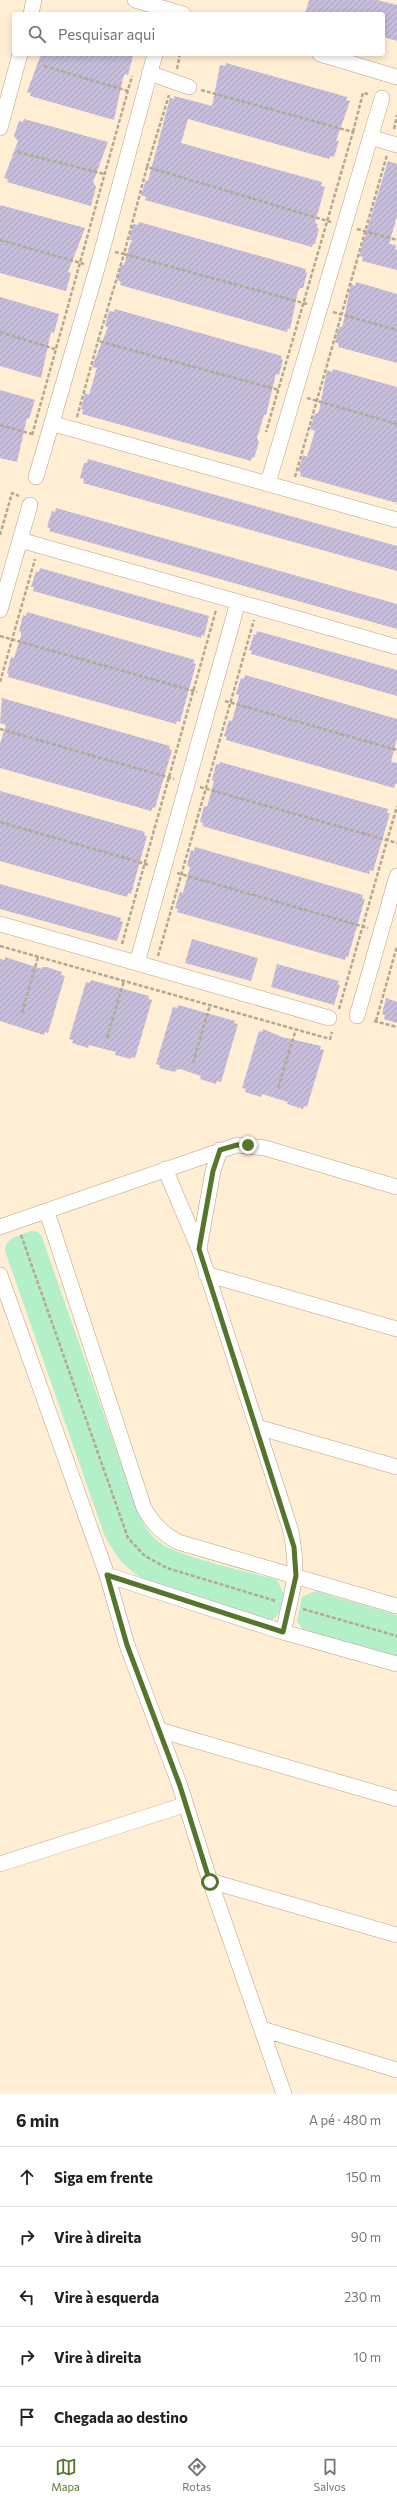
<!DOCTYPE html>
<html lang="pt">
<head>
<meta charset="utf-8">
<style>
  body { margin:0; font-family:Commissioner,sans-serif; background:#f6f6f6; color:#202124 }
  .stop { position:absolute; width:12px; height:12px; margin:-9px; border:3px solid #55752b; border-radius:50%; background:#fff }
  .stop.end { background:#55752b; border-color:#fff; box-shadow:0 1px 4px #0008 }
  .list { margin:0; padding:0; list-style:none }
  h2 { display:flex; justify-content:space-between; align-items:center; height:52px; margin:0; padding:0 16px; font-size:17px }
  h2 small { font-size:13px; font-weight:400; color:#757577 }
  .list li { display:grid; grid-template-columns:26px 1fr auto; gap:12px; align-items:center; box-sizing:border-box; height:60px; padding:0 16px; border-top:1px solid #e0e0e0 }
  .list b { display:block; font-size:15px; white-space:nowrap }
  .list em { font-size:13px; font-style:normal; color:#757577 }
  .icon { flex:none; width:22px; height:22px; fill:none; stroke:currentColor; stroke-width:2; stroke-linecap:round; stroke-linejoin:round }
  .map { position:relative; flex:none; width:397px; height:2094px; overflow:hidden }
  .search { position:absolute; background:#fff; box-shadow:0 2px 6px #0003; left:12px; right:12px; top:12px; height:44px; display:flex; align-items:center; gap:10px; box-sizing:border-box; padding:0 14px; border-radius:4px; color:#757577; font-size:15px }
  .sheet { height:352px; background:#fff }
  nav { display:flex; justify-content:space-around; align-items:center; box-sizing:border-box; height:56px; border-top:1px solid #e0e0e0; background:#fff; font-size:11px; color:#757577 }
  nav a { display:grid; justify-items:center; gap:2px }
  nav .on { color:#55752b }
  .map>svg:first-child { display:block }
</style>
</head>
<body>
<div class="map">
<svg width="397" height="2094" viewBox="0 0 397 2094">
  <defs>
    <pattern id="building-hatch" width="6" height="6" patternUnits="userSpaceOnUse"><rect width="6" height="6" fill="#c5bdd9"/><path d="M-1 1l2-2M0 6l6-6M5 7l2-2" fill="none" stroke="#a9a2b9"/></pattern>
  </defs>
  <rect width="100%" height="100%" fill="#ffeed3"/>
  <path fill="#b3f0ca" d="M31 1231 38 1232 42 1237 138 1512C143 1523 148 1534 159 1542 178 1557 250 1572 277 1580L284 1594C283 1604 280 1617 270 1621 234 1610 161 1595 134 1573 120 1563 112 1549 104 1534L5 1251C4 1238 20 1235 31 1231Z
    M315 1591 397 1615V1657L303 1630 297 1621 302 1597Z"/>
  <path fill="url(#building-hatch)" d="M309 0H377L397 5V41L383 37V14H305Z
    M41 54H126L133 56 128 75 125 74 123 78 114 120 30 96 31 93 27 92Z
    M226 63 347 97 346 100 350 101 336 141H339L334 157 330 156 329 159 188 119 181 143 322 182 321 186 325 187 315 223 318 224 317 228 319 229 315 244H313L312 247 145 200 146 197 141 195 146 180 148 181 170 98 174 99V96L212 106 220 65 225 66Z
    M24 119 108 142 93 182 96 187 91 206 7 182 8 179 4 178 18 141 14 136 19 121 23 122Z
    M388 161 397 164V216L389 244 396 245 395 249 397 250V270L362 261 363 257 359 256Z
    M0 205 85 228 68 272 71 273 66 291 0 273Z
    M139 222 306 269 305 272 307 273 303 288H300L298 291 290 329 288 328 287 332 120 285 121 282 117 280 121 265H124L130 244 132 240H129L133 224 138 225Z
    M356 282 397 294V363L338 347 339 344 335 342 339 327H342L343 324 351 284 355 286Z
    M0 297 59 314 54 333 51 332 41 378 0 366Z
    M115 309 282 356 281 359 283 360 279 375 276 374 266 415H264L257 438 259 442 254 458 252 457 251 461 82 414 83 410 81 409 85 393 89 395 96 371 97 368 92 367 108 327 105 326 109 311 114 312Z
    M333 369 397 387V503L300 476 301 472 298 471 303 455 307 457 315 431 310 429 315 414H317L319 411 327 370 332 372Z
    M0 390 35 400 29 419 27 418 17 462 0 458Z
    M88 459 397 546V571L83 483 84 479 80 478 84 463H87Z
    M56 508 397 604V629L49 531 50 528 47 527 52 511 55 512Z
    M40 568 209 616 204 636 202 635 201 638 33 591 34 587H31L36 571 39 572Z
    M27 612 195 660 193 663 196 664 180 722 177 721 176 724 8 677 9 674 7 673 11 657 14 658 21 636V632L19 631 23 615 26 616Z
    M257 631 397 670V696L251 654 252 651 249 650 254 634 256 635Z
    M245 675 397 719V738L391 762 397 763V784H395L394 788 226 740 227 737 224 736 229 720 232 721 238 699 239 695 236 694 241 678 244 679Z
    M2 698 170 746 169 749 172 750 155 808 153 807 151 811 0 768V744L6 725 0 723Z
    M220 762 388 809 387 813H390L373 871 370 870 369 874 202 826 203 823 200 822 204 806 207 807 214 781 212 780 216 764 219 765Z
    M0 791 145 832 144 835 147 836 131 894 128 893 127 897 0 861Z
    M195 847 363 895 362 899H365L348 957 346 956 345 960 177 912 178 909 175 908 180 892 183 893 184 889 190 867 187 866 191 850 194 851Z
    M0 884 121 918 120 921 123 922 118 938 116 941 0 909Z
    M192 939 258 958 251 981 185 963Z
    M5 957 42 969V967H46L62 972 61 975 65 976 48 1033 45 1032 44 1035 0 1021V959L5 960Z
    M277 964 339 981 337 984 340 985 334 1005 271 987Z
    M91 980 149 996 148 999 152 1000 135 1058 131 1057V1059L115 1055 116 1052 89 1045 88 1048 72 1043 73 1040 69 1039 86 982 90 983Z
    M386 998 397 1002V1023L384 1019 385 1015 382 1014Z
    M178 1005 235 1021 234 1023 238 1024 221 1082 217 1081 216 1084 200 1079 201 1076 180 1069 176 1070 175 1072 159 1068 160 1065 156 1064 173 1007 177 1008Z
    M263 1029 282 1037 321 1046 320 1049 324 1050 307 1107 304 1106 303 1109 287 1104 288 1102 262 1094 261 1097 245 1092 246 1089 242 1088 259 1031 262 1032Z"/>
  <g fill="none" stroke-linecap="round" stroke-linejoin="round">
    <defs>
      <path id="street" d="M135 0 183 14
        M31 14 34 0
        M320 54 397 77
        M149 73 189 87
        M0 128 20 54
        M370 137 397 145
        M54 424 397 520
        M36 477 100 258 155 54
        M268 483 382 98
        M20 540 397 647
        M0 610 30 505
        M0 924 329 1018
        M137 963 238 602
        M357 1016 397 876
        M165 1169 199 1249 290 1528C300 1572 293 1589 283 1632
        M47 1212 144 1508C153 1524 162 1533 178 1542L397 1606
        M0 1227 237 1145 265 1148 397 1187
        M199 1249 213 1171 220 1150
        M206 1274 397 1329
        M0 1275 107 1575 283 1632 397 1664
        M257 1427 397 1467
        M107 1575 127 1645 180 1786 210 1881 284 2094
        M159 1730 397 1799
        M0 1864 184 1805
        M210 1881 397 1935
        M262 2029 397 2070"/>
    </defs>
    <use href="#street" stroke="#b2a288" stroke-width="16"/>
    <path stroke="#b5a792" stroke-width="2.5" stroke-dasharray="4 2" stroke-linecap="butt" d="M44 66 128 91
      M177 69 180 54
      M201 90 353 132 266 432
      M394 129 397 115
      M353 132 363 93 368 94
      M18 152 104 174
      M147 167 169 95
      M357 229 397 240
      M0 240 84 264
      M115 252 124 254 98 341 279 390
      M307 304 124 254 147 167 331 222
      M333 312 397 330
      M0 332 55 349
      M307 398 397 424
      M77 417 98 341
      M0 425 32 434
      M32 435 132 76
      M295 477 387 155
      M0 535 12 493 19 496
      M0 636 197 692
      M0 682 35 559
      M225 701 397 750
      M0 729 174 779
      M200 787 397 843
      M0 822 149 865
      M177 873 368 928
      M122 944 216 610
      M0 946 330 1039 332 1032
      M158 956 254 620
      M339 1009 397 806
      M22 1013 38 957
      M374 1021 397 1027
      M376 1021 397 946
      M107 1038 124 981
      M193 1063 210 1005
      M278 1088 296 1029
      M21 1235 128 1538 145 1556 167 1568 276 1601
      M303 1609 397 1636"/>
    <use href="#street" stroke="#fff" stroke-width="15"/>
  </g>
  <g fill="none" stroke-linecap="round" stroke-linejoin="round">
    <path stroke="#55752b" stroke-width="5" d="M210 1882 180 1786 127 1645 107 1575 283 1632 296 1576 294 1547 199 1249 213 1171 220 1150 237 1145H248"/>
  </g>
</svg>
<div class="stop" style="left:210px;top:1882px"></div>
<div class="stop end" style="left:248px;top:1145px"></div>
<div class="search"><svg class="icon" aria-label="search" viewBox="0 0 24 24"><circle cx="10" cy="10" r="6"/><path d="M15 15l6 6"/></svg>Pesquisar aqui</div>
</div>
<section class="sheet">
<h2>6 min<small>A pé · 480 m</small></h2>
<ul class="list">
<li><svg class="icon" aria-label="ahead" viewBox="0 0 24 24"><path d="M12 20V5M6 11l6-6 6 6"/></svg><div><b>Siga em frente</b></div><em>150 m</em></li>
<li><svg class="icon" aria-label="right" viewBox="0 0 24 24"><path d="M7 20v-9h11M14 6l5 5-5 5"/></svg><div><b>Vire à direita</b></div><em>90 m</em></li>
<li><svg class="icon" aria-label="left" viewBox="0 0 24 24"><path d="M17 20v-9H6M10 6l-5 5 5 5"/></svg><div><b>Vire à esquerda</b></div><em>230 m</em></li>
<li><svg class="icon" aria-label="right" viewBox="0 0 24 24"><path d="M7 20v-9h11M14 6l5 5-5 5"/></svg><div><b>Vire à direita</b></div><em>10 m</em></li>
<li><svg class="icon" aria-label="arrive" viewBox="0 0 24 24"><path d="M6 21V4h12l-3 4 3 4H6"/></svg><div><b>Chegada ao destino</b></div></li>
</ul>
</section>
<nav>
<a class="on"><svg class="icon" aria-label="map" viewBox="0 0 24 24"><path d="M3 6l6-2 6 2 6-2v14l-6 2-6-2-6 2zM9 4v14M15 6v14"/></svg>Mapa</a>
<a><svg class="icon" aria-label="directions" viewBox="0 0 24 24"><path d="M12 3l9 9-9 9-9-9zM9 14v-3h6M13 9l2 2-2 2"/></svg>Rotas</a>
<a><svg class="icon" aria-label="saved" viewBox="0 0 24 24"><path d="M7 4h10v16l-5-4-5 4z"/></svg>Salvos</a>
</nav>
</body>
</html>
